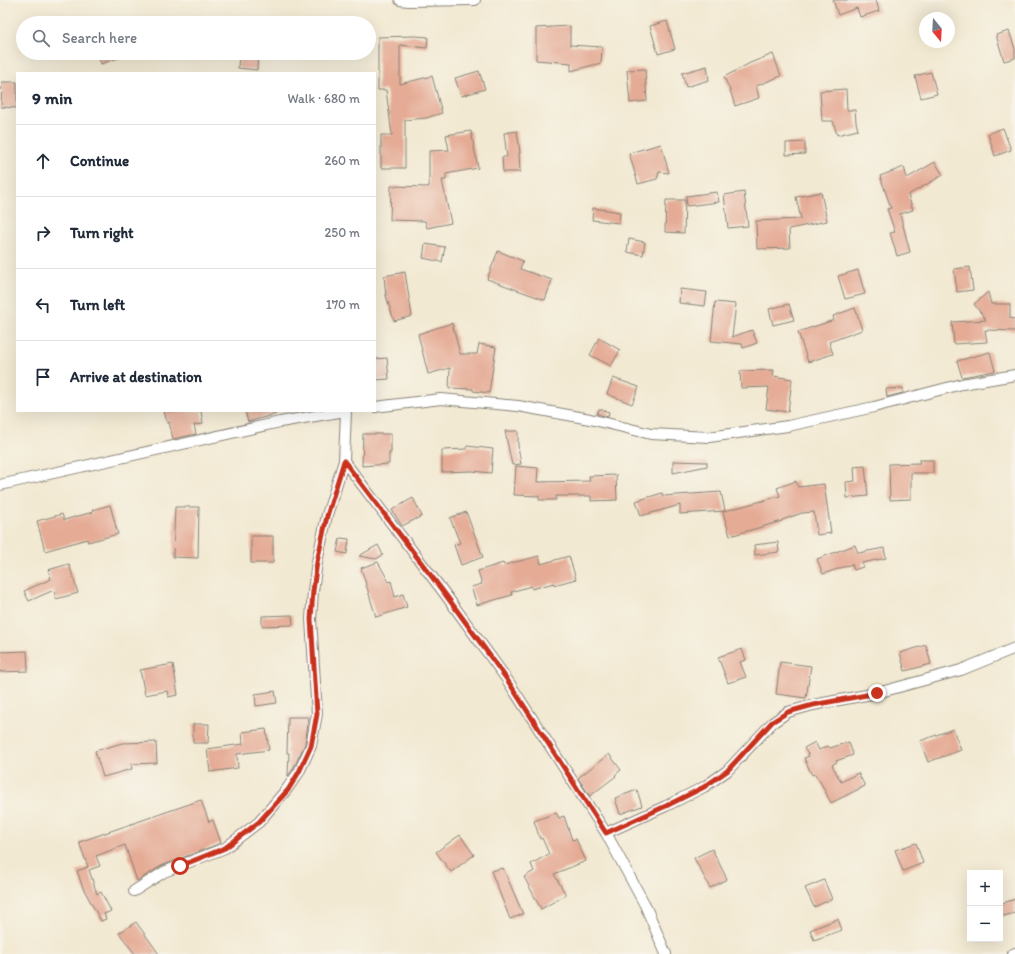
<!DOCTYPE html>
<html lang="en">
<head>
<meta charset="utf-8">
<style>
  body { margin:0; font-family:Itim,sans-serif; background:#f6f6f7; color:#1f2937 }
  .controls { position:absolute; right:12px; bottom:12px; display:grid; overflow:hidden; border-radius:0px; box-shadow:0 4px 16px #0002 }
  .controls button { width:36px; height:36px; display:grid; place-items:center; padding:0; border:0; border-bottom:1px solid #e0e1e3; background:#fff; color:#1f2937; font:20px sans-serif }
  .compass { position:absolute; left:919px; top:12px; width:36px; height:36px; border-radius:50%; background:#fff; box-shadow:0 4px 16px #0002; rotate:162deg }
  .stop { position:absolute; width:12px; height:12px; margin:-9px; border:3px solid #c8321e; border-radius:50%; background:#fff }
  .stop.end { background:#c8321e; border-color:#fff; box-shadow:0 1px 4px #0008 }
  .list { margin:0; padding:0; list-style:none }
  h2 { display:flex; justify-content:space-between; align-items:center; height:52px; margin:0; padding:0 16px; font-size:17px }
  h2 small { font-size:13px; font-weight:400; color:#747a83 }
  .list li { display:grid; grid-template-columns:26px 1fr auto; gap:12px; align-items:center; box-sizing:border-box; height:72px; padding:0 16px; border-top:1px solid #e0e1e3 }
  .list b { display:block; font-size:15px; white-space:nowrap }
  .list em { font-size:13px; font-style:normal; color:#747a83 }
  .icon { flex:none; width:22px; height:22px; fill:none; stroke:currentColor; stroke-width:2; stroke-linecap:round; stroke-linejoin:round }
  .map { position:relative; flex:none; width:1015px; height:954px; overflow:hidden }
  .search { position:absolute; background:#fff; box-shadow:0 4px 16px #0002; left:16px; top:16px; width:360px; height:44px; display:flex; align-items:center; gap:10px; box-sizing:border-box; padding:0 14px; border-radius:22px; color:#747a83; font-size:15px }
  .panel { position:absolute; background:#fff; box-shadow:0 4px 16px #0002; left:16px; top:72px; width:360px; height:340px; border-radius:0px }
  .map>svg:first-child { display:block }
</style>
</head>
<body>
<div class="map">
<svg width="1015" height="954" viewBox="0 0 1015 954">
  <rect width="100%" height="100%" fill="#f7f3e8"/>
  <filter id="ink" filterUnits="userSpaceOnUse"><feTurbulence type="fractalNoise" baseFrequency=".025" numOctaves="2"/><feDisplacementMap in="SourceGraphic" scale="8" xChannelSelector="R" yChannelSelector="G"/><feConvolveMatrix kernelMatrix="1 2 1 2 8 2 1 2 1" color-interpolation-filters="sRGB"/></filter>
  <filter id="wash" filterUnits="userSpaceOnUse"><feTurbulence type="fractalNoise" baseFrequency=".012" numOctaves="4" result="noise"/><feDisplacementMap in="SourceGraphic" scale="16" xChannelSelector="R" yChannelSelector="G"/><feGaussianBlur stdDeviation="0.9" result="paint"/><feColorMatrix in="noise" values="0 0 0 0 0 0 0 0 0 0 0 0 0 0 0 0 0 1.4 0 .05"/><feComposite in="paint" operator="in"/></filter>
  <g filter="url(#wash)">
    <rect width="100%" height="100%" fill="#f2e9d2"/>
    <g id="blocks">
      <path fill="#e5ab95" d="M833 0H876L879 11 860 17 857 8 838 15Z
        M667 21 675 49 658 54 650 26Z
        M570 26V45L602 47 601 63 571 71V63L536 60V28Z
        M1009 31 1015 49V58L1004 61 996 35Z
        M415 36 428 37 427 48 400 45V84L432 76 442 113 426 118 405 120V168H381V135H392L386 90H378V37Z
        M97 53H127V55L101 64Z
        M239 53H258L257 70 238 68Z
        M773 54 781 76 756 86 759 98 735 106 730 90 724 77 750 63Z
        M707 66 709 80 686 87 682 73Z
        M645 69 647 101 630 103 627 70Z
        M479 71 485 89 461 96 455 78Z
        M931 72 937 94 921 98 915 76Z
        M2 82H17V108L1 107Z
        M846 89 847 110H855L856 122 858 130 837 135 833 121H822L820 91Z
        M1003 128 1011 150 995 156 988 134Z
        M471 131 478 168 446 174V180H442L451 223 427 228 425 221 390 220 391 186 429 187V151L449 150 446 135Z
        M517 131 520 153H519L520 172H503L502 157H507L504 133Z
        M805 142V154L786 155V143Z
        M661 144 669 173 659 172 657 179 638 184 629 153Z
        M935 162 943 175 908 195 913 210 900 214 910 252 897 256 890 233 895 232 887 209 891 208 880 176 904 167 907 178Z
        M717 192 719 202 687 206 686 196Z
        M744 192 748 226 728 228 724 195Z
        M821 192 827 221 789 229 790 248 757 249 756 221 801 219 796 197Z
        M666 200H685L684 233 665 232Z
        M593 208 620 212 619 223 592 220Z
        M629 239 645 242 643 255 627 252Z
        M425 244 445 247 442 262 423 258Z
        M498 251 523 261 520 269 552 280 545 300 487 279Z
        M970 267 973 290 957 292 954 269Z
        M858 270 865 294 845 299 838 276Z
        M405 272 412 316 394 321 386 296 384 276Z
        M680 289 707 292 705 306 679 303Z
        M988 292 991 304H1010V318L1015 319V331L985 330 987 342 954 344 952 322 986 320 974 304Z
        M715 302 736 304 732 337 752 330 757 343 743 348 742 344 711 341Z
        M789 304 794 320 773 325 769 309Z
        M855 308 862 330 829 342 833 354 808 362 798 332 834 320 833 316Z
        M452 323 460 354H477L479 344 496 347 489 393 473 391V389L449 388 450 368 428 374 418 334Z
        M599 338 620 350 611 366 590 355Z
        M990 352 995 371 962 377 957 361Z
        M387 358 389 379 375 380V359Z
        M774 370 773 376 792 379 788 412 766 409 769 387 741 388 740 371Z
        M613 378 639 387 632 404 607 394Z
        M903 388V393L887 397 886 389Z
        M599 409 609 412 608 417 597 414Z
        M164 411H201L203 424 194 425 196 434 173 439 169 422 167 423Z
        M245 411H275L276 414 248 422Z
        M505 431H518V446L521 464 512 465Z
        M363 434H391V453H389V464L362 466Z
        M467 446 493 449 491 473 472 471 442 472V450L467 449Z
        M919 460H933V473H911V499L890 500 889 464 920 463Z
        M673 461 707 462V466L673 473Z
        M516 466 538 468 537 482 590 481 589 476 616 475 617 500 591 501V496H556V500H539V496L514 495Z
        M865 466 868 496 847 498 846 482 855 481 854 467Z
        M796 481 798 487 824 484 831 533 817 535 814 512 802 513 782 520V521L730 536 723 512 725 511 680 514V505L641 516 636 501 662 493 663 496 721 492 725 511 780 496 777 488Z
        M413 498 422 516 402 526 392 510Z
        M110 505 118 534 88 542 87 539 45 551 37 521 62 514 64 520 93 512 92 510Z
        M175 507H199L198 558 173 557Z
        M466 512 483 557 461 565 454 545 460 543 450 518Z
        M251 536H273V563H251Z
        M340 538 349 539 347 554 337 552Z
        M778 542 779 552 755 555 754 545Z
        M378 545 383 555 376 559 359 556Z
        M855 545 858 553 884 548 886 558 862 563 863 567 854 570 852 564 823 574 817 559Z
        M539 556 541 564 569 556 576 579 554 585V583L532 589 531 586 511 592 512 595 477 605 471 587 482 584 478 571 503 563 504 565Z
        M378 562 389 582 391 581 395 597 403 594 407 607 376 617 361 568Z
        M69 564 78 593 56 599 54 590 29 601 24 591 51 579 48 570Z
        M292 615 293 625 262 626V616Z
        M926 645 931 664 905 671 900 653Z
        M742 649 746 660 740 662 746 677 728 683 718 657Z
        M27 651 28 671 0 672V652Z
        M780 662 811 666 806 698 776 694Z
        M173 664 178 695 168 697 167 691 145 695 140 670Z
        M275 691 277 703 256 706 255 694Z
        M288 717H309L305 744 293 769 288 776 289 753H287Z
        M193 724H209L208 743H193Z
        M266 729 269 750 237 754 238 768 210 772 207 749 243 744 242 732Z
        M953 729 961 750 928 762 920 741Z
        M156 742 157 763 131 764 132 769 103 777 95 751 122 743Z
        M815 742 819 750 828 746 830 748 849 742 853 755 836 761 837 762 832 765 841 782 858 773 865 786 831 803 822 785 815 774 812 775 804 758 809 756 804 748Z
        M609 754 621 770 615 775 616 776 590 796 578 778Z
        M637 790 642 806 620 814 615 798Z
        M201 800 209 822 213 820 221 843 161 866 137 881 125 845 96 856 100 866 89 870 97 894 101 892 111 911 104 914 106 919 101 921 83 888 77 871 88 867 79 842Z
        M556 813 559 818 564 816 572 840 576 839 586 861 554 874 566 895 541 909 524 877 534 871 531 864 549 854 542 838 540 839 534 821Z
        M460 835 474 855 451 872 436 852Z
        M916 843 923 863 903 871 895 850Z
        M712 849 727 879 710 888 694 858Z
        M503 868 523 914 510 919 491 871Z
        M824 880 832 899 814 907 805 888Z
        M1015 899V913L1000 917V904Z
        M838 919 842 930 814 940 810 930Z
        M136 922 159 954H135L119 933Z"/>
    </g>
  </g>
  <g filter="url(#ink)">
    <use href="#blocks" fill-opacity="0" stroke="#878277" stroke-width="1"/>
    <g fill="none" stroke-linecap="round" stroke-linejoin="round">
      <defs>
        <path id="street" d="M400 0 409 1 475 0
          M375 407 441 399 518 406 590 419 651 434 709 437 788 426 874 407 962 384 1015 375
          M344 461 445 594 506 678 606 833 645 905 666 954
          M0 485 280 422 345 411
          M606 833 666 806 704 787 727 771 772 723 788 712 813 705 877 693 961 670 1015 648
          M134 891 164 872 225 848 259 822 287 789 299 772 311 746 317 714 311 619 313 591 317 562 327 515 344 461 346 411
          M1013 954 1015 953"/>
      </defs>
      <use href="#street" stroke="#878277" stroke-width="12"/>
      <use href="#street" stroke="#fff" stroke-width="10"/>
    </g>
  </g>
  <g fill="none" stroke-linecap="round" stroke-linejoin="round" filter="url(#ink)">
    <path stroke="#c8321e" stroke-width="5" d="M180 866 225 848 259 822 288 790 299 772 311 746 317 714 311 619 313 591 317 562 327 516 344 461 445 594 506 678 606 833 666 806 704 787 727 771 772 722 788 712 813 705 877 693"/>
  </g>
</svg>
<div class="controls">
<button>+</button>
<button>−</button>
</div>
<svg class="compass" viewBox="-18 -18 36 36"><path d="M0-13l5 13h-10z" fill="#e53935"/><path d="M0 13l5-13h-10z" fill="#747a83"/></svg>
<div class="stop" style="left:180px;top:866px"></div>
<div class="stop end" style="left:877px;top:693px"></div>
<div class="search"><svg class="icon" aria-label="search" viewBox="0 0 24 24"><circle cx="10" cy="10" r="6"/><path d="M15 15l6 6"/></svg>Search here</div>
<section class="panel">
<h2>9 min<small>Walk · 680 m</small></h2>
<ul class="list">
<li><svg class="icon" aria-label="ahead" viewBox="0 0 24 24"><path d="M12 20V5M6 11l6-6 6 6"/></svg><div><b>Continue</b></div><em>260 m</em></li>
<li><svg class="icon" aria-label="right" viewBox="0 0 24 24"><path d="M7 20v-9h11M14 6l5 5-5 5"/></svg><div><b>Turn right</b></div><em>250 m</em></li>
<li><svg class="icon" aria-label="left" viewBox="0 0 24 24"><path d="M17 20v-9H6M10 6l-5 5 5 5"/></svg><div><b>Turn left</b></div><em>170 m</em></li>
<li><svg class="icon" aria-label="arrive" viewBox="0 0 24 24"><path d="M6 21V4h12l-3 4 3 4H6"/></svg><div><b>Arrive at destination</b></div></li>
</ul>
</section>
</div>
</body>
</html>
